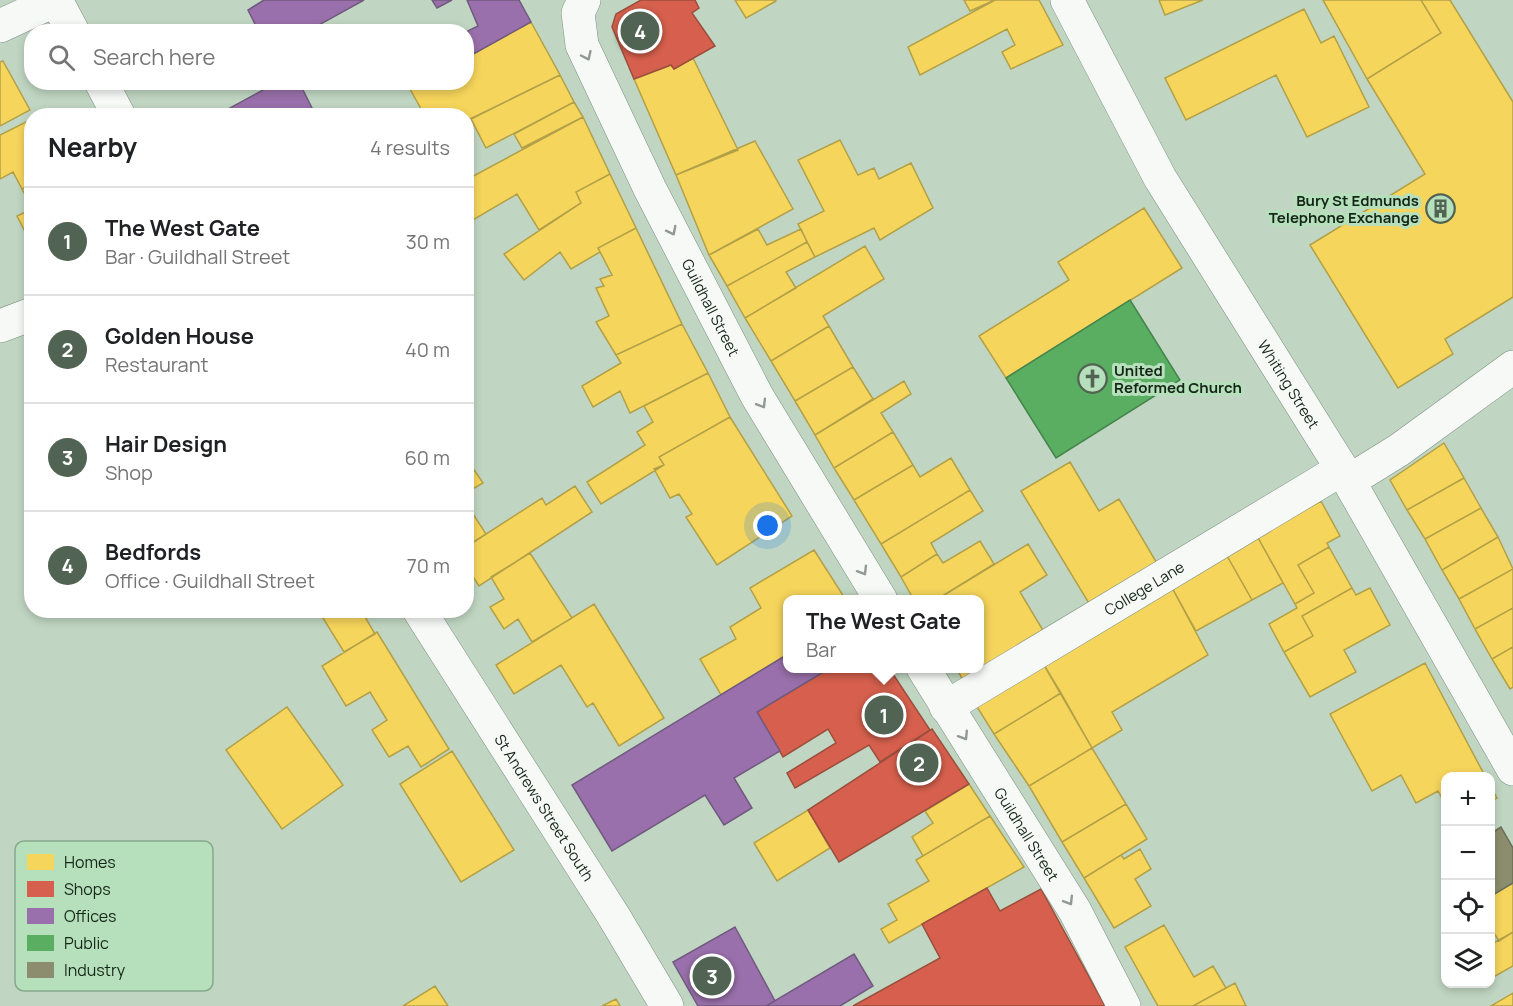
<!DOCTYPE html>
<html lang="en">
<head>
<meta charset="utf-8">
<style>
  body { margin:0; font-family:Manrope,sans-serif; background:#f6f6f6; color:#202124 }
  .controls { position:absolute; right:18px; bottom:18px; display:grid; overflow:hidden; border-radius:12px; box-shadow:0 3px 9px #0003 }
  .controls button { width:54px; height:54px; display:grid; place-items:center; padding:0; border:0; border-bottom:2px solid #e0e0e0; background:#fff; color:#202124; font:30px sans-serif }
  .you { position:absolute; left:768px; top:526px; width:21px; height:21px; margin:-15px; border:4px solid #fff; border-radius:50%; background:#1a73e8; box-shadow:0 0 0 9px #1a73e833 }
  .badge { display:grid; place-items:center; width:39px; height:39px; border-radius:50%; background:#516353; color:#fff; font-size:20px; font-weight:700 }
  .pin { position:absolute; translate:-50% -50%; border:3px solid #fff; box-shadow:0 2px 6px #0006 }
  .popup { position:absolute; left:783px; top:595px; width:201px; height:78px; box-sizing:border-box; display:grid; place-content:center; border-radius:12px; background:#fff; filter:drop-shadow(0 2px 4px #0005); font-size:20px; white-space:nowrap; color:#757577 }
  .popup b { font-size:22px; color:#202124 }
  .popup::after { content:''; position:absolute; left:50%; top:100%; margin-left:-12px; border:12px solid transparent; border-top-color:#fff }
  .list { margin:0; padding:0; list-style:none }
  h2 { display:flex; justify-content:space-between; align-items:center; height:78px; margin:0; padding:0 24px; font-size:26px }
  h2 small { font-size:20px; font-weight:400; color:#757577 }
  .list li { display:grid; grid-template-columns:39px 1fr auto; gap:18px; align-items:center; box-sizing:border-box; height:108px; padding:0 24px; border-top:2px solid #e0e0e0 }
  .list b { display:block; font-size:22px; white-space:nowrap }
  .list p { margin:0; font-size:20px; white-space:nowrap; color:#757577 }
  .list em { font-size:20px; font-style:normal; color:#757577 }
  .icon { flex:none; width:33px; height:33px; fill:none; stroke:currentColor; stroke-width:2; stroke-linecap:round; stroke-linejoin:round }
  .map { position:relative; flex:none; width:1513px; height:1006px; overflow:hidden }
  .search { position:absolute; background:#fff; box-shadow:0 3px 9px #0003; left:24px; top:24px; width:450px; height:66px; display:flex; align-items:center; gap:15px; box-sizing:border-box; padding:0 21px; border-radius:24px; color:#757577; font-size:22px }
  .panel { position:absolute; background:#fff; box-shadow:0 3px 9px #0003; left:24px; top:108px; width:450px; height:510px; border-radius:24px }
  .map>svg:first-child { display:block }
</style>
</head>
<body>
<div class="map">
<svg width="1513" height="1006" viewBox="0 0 1513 1006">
  <rect width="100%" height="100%" fill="#c0d6c2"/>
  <path fill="#f6d55c" stroke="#b2a047" stroke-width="1.5" d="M735 0H775L776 1 746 18Z
    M964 0H995L970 11Z
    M995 0H1039L1063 45 1011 69 1002 52 1015 45 1007 29 920 75 908 47Z
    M1159 0H1203L1165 15Z
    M1323 0H1421L1441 33 1367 79Z
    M1421 0H1450L1513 102V297L1445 339 1453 354 1398 388 1310 245 1425 174 1367 79 1441 33Z
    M1304 9 1321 43 1334 36 1369 107 1307 137 1276 75 1186 120 1165 78Z
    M531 22 560 75 466 121V116H425L410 89 421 82H466V58Z
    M693 58 738 150 676 175 634 79 671 65 674 69Z
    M3 61 30 110 0 126V62Z
    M560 75 574 102 486 148 471 119Z
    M574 102 583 117 522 148 514 134Z
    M583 117 610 174 576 192 581 203 539 230 517 194 466 224V180Z
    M32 119V184L22 189 13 172 0 179V135Z
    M840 140 858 175 874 168 879 179 911 163 933 208 880 240 874 228 815 257 798 224 824 211 798 160Z
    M755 141 793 209 709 255 676 175Z
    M610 174 636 228 598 248 600 252 571 269 560 252 524 280 504 254 581 203 576 192Z
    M32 184V208L22 189Z
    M1144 208 1182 268 1006 378 979 336 1069 280 1058 262Z
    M32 209V245L17 216Z
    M636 228 682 324 616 355 596 322 609 316 596 288 604 286 600 279 612 275 598 248Z
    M758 229 767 245 801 229 807 242 727 286 709 255Z
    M807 242 815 257 786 272 796 288 745 318 727 286Z
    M865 246 884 279 823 316 829 326 771 361 745 318Z
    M682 324 708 373 630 413 620 391 593 407 582 386 621 363 616 355Z
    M829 326 853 367 795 401 771 361Z
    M853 367 873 399 815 435 795 401Z
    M708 373 730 417 659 457 664 465 601 504 587 482 645 445 637 432 653 422 644 406Z
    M904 381 911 394 881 413 893 432 834 468 815 435Z
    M730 417 792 516 717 565 686 517 692 514 679 494 670 498 654 469 664 465 659 457Z
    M893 432 913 465 854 500 834 468Z
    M1444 443 1464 478 1407 510 1390 480Z
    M466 458 483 483 466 493Z
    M951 458 970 490 881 544 854 500 913 465 920 477Z
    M1070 462 1099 511 1119 499 1158 565 1090 605 1021 491Z
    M1464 478 1481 508 1425 539 1407 510Z
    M575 486 592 512 479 586 466 566V547L542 498 546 505Z
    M970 490 983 511 931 543 937 554 901 577 881 544Z
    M1321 501 1340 536 1327 543 1329 547 1298 565 1314 593 1295 604 1257 536Z
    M466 503 486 534 466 547Z
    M1481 508 1498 537 1442 570 1425 539Z
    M1257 536 1283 583 1252 600 1226 554Z
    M1498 537 1513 569 1459 599 1442 570Z
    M980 541 994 564 936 600H914L901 577 937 554 943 563Z
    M1028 544 1047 575 1020 592 1044 632 963 680 956 668H980V600H936Z
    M1329 547 1352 588 1302 616 1313 636 1284 652 1269 624 1297 608 1295 604 1314 593 1298 565Z
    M814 550 846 600H788V654L721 695 700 659 736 639 730 627 761 608 750 588Z
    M530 553 572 618 532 642 518 619 504 629 490 607 504 599 491 577Z
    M1226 554 1252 600 1196 631 1170 584Z
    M1513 569V608L1475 629 1459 599Z
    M1170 584 1208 655 1112 712 1122 730 1092 748 1041 660Z
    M1352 588 1356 595 1370 588 1390 625 1344 650 1356 672 1310 697 1284 652 1313 636 1302 616Z
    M594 604 664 718 619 746 593 703 587 707 561 665 514 694 496 665Z
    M1513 608V647L1492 659 1475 629Z
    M318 610H361L375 634 344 652Z
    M377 632 449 749 421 767 408 746 389 757 372 730 387 720 370 692 346 706 322 666Z
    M1513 647V687L1510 689 1492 659Z
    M1041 660 1061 693 994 734 974 702Z
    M1425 663 1485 776H1446V805L1438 791 1416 803 1401 775 1372 791 1330 714Z
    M1061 693 1092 748 1029 786 994 734Z
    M287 707 343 785 282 829 226 750Z
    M1092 748 1126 804 1062 842 1029 786Z
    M452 751 514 850 461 882 400 784Z
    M969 784 990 816 923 856 912 837 933 823 925 811Z
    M1490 786 1497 798 1490 802Z
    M1126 804 1147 839 1084 878 1062 842Z
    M808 810 830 848 777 881 754 843Z
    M990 816 1024 867 889 943 881 929 897 920 888 904 929 881 916 860Z
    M1140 849 1151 869 1135 879 1151 906 1114 928 1084 878 1121 855 1124 859Z
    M1513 883V932L1499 941 1490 927V896Z
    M1164 925 1194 977 1213 966 1226 988 1193 1006H1158L1125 947Z
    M1513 932V966L1490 979V945Z
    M1235 983 1246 1006H1193L1226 988Z
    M435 986 448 1006H403Z
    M1513 993V1006H1491Z
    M616 999 620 1006H602Z"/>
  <path fill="#d6604d" stroke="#9c4e3d" stroke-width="1.5" d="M641 0H695L699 8 692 13 715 46 674 69 671 65 634 79 612 27 616 14Z
    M830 668H889L930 730 880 762 869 745 795 788 787 773 836 743 828 729 783 757 757 712Z
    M932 729 969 784 839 862 808 810Z
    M987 888 1000 911 1041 889 1105 1006H853L940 958 922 924Z"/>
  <path fill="#9970ab" stroke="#715a7f" stroke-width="1.5" d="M264 0H364L315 27 317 32H259L248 10Z
    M432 0H452L437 8Z
    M467 0H519L531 22 466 58V32L478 26Z
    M278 82H299L316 116H231L228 109Z
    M407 82H421L410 89Z
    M788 654V668H830L757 712 780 751 734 778 752 808 724 825 705 795 612 851 572 785Z
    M735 927 775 1001 766 1006H698L673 962Z
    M854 954 873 986 840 1006H766Z"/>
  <path fill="#5aae61" stroke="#45854b" stroke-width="1.5" d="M1130 300 1180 380 1056 458 1006 378Z"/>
  <path fill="#8c8c6e" stroke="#686d54" stroke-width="1.5" d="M1501 827 1513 848V883L1493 895 1490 890V834Z"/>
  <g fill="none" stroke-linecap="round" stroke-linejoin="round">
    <defs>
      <g id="street">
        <path id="s1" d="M584 0 578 13 582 45 650 189 757 396 881 600"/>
        <path id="s2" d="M1067 0 1160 178 1342 469 1513 769"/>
        <path d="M0 26 56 0 73 32"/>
        <path d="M101 82 119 116"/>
        <path d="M0 326 32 314"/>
        <path d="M1349 481 1399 450 1513 367"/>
        <path id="s3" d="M419 610 613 915 667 1006"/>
        <path id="s4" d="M923 668 1075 911 1124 1006"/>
        <path id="s5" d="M946 707 1342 469"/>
      </g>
    </defs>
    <use href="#street" stroke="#7d8f7f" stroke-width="34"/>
    <use href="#street" stroke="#f6f9f6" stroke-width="33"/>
  </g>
  <defs><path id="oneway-chevron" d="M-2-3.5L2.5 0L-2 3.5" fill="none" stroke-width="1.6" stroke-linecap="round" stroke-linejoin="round" transform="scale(1.5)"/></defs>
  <g stroke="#919a92">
    <use href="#oneway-chevron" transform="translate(587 56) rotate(65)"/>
    <use href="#oneway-chevron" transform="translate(672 231) rotate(63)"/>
    <use href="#oneway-chevron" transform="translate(762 404) rotate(59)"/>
    <use href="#oneway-chevron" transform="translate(863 571) rotate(59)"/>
    <use href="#oneway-chevron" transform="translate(964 736) rotate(58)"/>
    <use href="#oneway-chevron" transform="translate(1069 901) rotate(58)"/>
  </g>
  <defs>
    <symbol id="building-ring" viewBox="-11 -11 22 22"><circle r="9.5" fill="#b6e0bb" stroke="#516353" stroke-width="1.5"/><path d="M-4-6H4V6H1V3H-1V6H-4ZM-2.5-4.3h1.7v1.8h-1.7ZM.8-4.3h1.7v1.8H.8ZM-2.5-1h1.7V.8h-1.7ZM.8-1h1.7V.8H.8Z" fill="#516353"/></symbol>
    <symbol id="church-ring" viewBox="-11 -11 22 22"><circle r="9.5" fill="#b6e0bb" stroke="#516353" stroke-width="1.5"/><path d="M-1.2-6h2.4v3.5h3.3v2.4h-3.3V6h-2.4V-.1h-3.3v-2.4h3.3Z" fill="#516353"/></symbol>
  </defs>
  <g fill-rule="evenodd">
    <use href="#building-ring" x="1424" y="192" width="33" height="33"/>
    <use href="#church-ring" x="1076" y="362" width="33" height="33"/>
  </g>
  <g text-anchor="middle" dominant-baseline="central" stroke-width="6" stroke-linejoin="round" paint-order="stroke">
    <g font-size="15" font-weight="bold" fill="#152517" stroke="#b6e0bb" text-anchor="end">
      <text x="1419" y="200">Bury St Edmunds<tspan x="1419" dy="17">Telephone Exchange</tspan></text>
      <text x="1114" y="370" text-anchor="start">United<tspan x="1114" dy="17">Reformed Church</tspan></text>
    </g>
    <g font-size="15" fill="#152517" stroke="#b6e0bb">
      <text stroke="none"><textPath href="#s1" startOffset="339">Guildhall Street</textPath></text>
      <text stroke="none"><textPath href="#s2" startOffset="444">Whiting Street</textPath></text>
      <text stroke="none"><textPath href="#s5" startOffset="231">College Lane</textPath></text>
      <text stroke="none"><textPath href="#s3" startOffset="234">St Andrews Street South</textPath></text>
      <text stroke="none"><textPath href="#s4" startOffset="196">Guildhall Street</textPath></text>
    </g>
  </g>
  <rect x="15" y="841" width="198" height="150" rx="9" fill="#b6e0bb" stroke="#86a88a" stroke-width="1.5"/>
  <rect x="27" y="854" width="27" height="16" fill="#f6d55c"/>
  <rect x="27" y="881" width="27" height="16" fill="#d6604d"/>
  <rect x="27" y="908" width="27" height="16" fill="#9970ab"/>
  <rect x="27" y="935" width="27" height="16" fill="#5aae61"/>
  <rect x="27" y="962" width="27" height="16" fill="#8c8c6e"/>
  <g font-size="16" fill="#152517">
    <text x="64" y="868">Homes</text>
    <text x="64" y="895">Shops</text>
    <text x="64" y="922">Offices</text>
    <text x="64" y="949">Public</text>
    <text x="64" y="976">Industry</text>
  </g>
</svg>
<div class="controls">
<button>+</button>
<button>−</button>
<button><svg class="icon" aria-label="locate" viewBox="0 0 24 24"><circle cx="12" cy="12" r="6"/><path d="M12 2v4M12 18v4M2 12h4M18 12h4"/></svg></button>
<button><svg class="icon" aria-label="layers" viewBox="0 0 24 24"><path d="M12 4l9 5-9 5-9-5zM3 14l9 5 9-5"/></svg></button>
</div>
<div class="you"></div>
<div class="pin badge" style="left:884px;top:715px">1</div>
<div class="popup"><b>The West Gate</b>Bar</div>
<div class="pin badge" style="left:919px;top:763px">2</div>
<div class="pin badge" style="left:712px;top:976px">3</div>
<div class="pin badge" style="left:640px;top:31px">4</div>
<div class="search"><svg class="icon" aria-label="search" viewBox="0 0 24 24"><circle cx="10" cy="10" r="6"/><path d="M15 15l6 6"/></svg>Search here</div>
<section class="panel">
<h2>Nearby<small>4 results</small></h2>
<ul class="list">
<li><span class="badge">1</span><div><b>The West Gate</b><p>Bar · Guildhall Street</p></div><em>30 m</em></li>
<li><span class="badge">2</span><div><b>Golden House</b><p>Restaurant</p></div><em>40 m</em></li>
<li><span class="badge">3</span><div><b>Hair Design</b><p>Shop</p></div><em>60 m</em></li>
<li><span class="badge">4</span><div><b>Bedfords</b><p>Office · Guildhall Street</p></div><em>70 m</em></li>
</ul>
</section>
</div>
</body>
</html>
